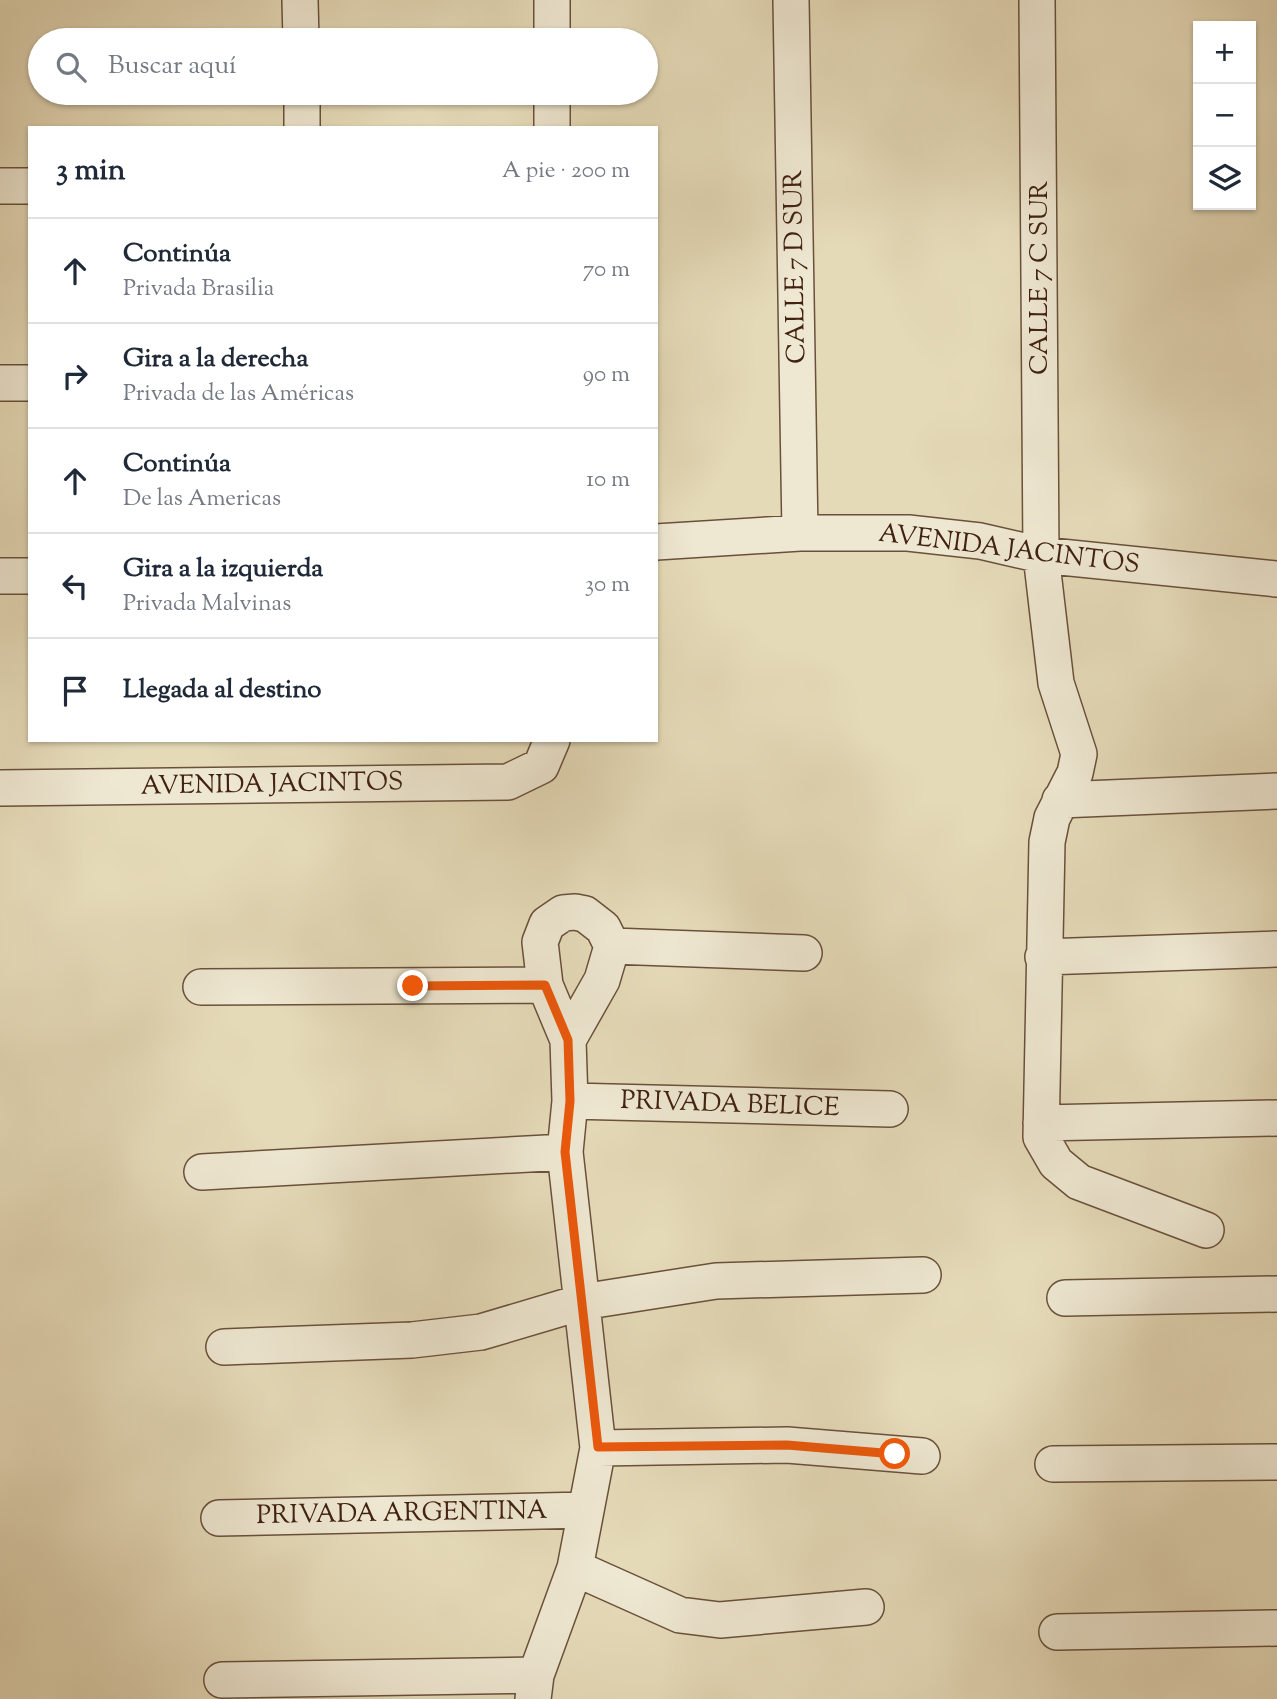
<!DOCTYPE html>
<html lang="es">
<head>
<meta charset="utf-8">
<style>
  body { margin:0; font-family:"Sorts Mill Goudy",serif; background:#f2f2f3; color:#1f2937 }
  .controls { position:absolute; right:21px; top:21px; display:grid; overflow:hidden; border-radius:0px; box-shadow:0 2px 5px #0004 }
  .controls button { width:63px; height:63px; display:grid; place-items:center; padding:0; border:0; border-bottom:2px solid #e0e1e3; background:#fff; color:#1f2937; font:35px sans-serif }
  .stop { position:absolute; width:21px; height:21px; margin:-16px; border:5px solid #ea580c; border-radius:50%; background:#fff }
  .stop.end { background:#ea580c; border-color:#fff; box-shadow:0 2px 7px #0008 }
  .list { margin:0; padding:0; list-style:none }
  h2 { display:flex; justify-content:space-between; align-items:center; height:91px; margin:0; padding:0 28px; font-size:30px }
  h2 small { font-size:23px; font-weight:400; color:#747a83 }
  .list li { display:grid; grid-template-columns:46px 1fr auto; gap:21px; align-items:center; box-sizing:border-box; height:105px; padding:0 28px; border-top:2px solid #e0e1e3 }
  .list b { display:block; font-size:26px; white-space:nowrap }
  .list p { margin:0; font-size:23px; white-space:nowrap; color:#747a83 }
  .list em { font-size:23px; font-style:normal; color:#747a83 }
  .icon { flex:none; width:38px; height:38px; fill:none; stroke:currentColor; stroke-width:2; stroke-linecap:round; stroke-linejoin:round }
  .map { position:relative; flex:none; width:1277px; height:1699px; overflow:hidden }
  .search { position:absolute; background:#fff; box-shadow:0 2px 5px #0004; left:28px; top:28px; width:630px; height:77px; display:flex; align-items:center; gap:18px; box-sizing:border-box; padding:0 24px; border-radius:38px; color:#747a83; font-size:26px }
  .panel { position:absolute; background:#fff; box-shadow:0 2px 5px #0004; left:28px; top:126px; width:630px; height:616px; border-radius:0px }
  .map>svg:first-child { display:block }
</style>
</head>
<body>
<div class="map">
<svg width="1277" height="1699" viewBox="0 0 1277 1699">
  <rect width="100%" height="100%" fill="#e5dab8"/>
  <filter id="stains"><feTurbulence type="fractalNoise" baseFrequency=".00286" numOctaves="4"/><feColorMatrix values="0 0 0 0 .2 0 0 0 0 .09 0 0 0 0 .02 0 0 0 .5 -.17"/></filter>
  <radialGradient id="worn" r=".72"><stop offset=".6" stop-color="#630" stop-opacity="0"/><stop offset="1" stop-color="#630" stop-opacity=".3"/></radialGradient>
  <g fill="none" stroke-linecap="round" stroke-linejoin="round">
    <defs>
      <path id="minor" d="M300 0 301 40
        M791 0 800 533
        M1037 0 1041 555 1056 683 1079 754 1075 773 1052 818 1047 842 1041 1137 1056 1163 1079 1182 1206 1230
        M552 40V0
        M302 93V128
        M552 128V93
        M0 186H30
        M0 383H30
        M656 542 800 533H908L980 541 1041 555 1277 579
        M0 576H30
        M0 788 508 782 541 766 552 740
        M1060 800 1277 791
        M612 946 804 953
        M1043 957 1277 949
        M201 987 545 985
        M570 1101 890 1109
        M1041 1123 1277 1118
        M202 1172 565 1152
        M1065 1298 1277 1294
        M224 1347 412 1340 481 1332 582 1302 716 1281 923 1275
        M598 1448 787 1445 922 1456
        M1053 1464 1277 1462
        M219 1518 586 1510
        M575 1568 680 1615 720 1620 866 1607
        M1057 1632 1277 1628
        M222 1680 536 1675
        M533 1699 536 1675 575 1568 598 1448 565 1152 570 1101 568 1040 545 985 540 942 547 924 563 913 575 912 585 914 603 928 612 946 602 980 568 1040"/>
    </defs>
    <use href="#minor" stroke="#6a503b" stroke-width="38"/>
    <use href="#minor" stroke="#eee7d1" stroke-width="35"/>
  </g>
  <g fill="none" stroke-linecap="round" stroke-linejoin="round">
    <path stroke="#ea580c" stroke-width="9" d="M413 986 545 985 568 1040 570 1101 565 1152 598 1447 787 1445 895 1454"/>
  </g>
  <g text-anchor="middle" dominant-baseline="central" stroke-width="6" stroke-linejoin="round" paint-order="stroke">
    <g font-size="26" fill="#412211" stroke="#eee7d1">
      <text transform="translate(796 267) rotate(-91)">CALLE 7 D SUR</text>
      <text transform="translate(1040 278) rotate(-90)">CALLE 7 C SUR</text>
      <text transform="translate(1009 550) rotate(7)">AVENIDA JACINTOS</text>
      <text transform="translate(272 785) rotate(-1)">AVENIDA JACINTOS</text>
      <text transform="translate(730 1105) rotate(2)">PRIVADA BELICE</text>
      <text transform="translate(402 1514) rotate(-1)">PRIVADA ARGENTINA</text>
    </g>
  </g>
  <rect width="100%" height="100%" filter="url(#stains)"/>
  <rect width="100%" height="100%" fill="url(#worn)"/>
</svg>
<div class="controls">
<button>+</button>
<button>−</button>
<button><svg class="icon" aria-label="layers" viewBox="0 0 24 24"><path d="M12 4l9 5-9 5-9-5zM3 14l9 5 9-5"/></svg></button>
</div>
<div class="stop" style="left:895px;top:1454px"></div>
<div class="stop end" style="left:413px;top:986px"></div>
<div class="search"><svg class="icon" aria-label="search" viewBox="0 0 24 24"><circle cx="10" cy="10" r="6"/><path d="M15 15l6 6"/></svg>Buscar aquí</div>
<section class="panel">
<h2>3 min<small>A pie · 200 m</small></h2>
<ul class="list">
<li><svg class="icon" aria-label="ahead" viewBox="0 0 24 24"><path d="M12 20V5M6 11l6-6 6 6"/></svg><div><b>Continúa</b><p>Privada Brasilia</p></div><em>70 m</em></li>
<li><svg class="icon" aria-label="right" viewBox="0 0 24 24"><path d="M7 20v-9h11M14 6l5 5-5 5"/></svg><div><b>Gira a la derecha</b><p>Privada de las Américas</p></div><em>90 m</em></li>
<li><svg class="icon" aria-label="ahead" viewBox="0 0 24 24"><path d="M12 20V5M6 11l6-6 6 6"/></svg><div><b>Continúa</b><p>De las Americas</p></div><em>10 m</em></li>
<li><svg class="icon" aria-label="left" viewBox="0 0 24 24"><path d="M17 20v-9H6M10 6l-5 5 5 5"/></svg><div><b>Gira a la izquierda</b><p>Privada Malvinas</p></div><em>30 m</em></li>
<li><svg class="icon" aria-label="arrive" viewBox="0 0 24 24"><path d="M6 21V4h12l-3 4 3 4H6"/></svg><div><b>Llegada al destino</b></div></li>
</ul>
</section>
</div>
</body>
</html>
